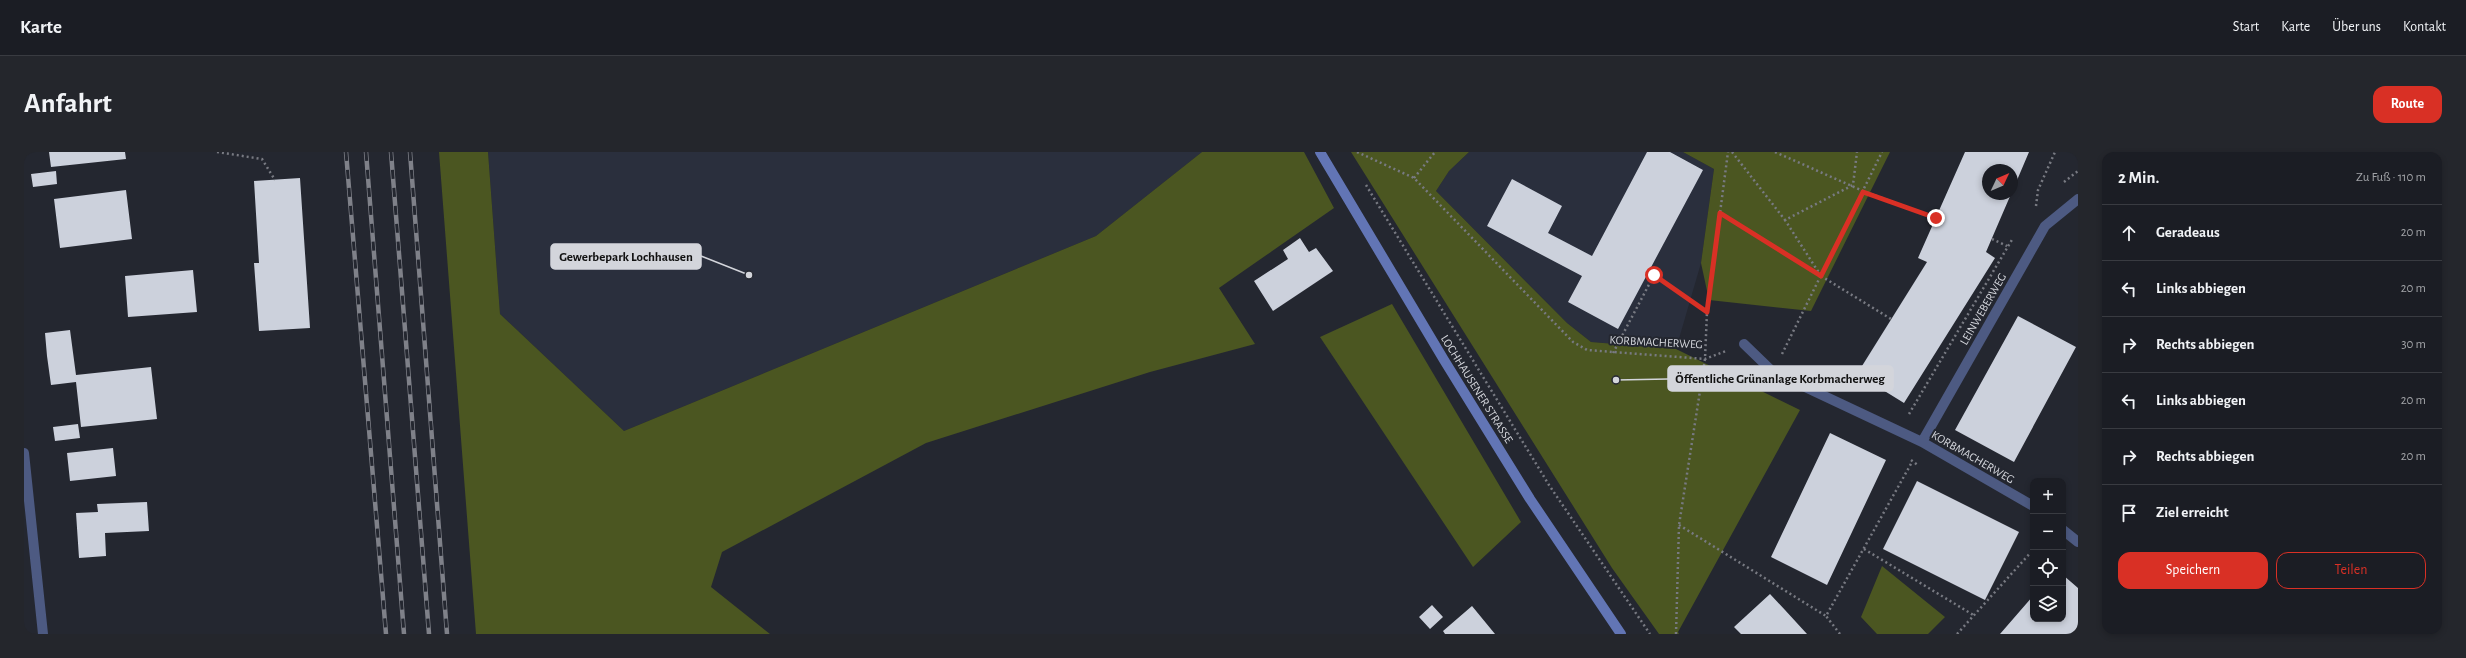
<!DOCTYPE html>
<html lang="de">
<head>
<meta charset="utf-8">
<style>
  body { margin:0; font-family:"Alegreya Sans",sans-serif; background:#24262c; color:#f1f3f6 }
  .controls { position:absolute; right:12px; bottom:12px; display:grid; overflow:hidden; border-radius:8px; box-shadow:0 2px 6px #0003 }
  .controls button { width:36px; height:36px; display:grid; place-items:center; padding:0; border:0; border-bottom:1px solid #393b41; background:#1b1d24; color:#f1f3f6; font:20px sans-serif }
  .compass { position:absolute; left:1958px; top:12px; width:36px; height:36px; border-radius:50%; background:#1b1d24; box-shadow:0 2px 6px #0003; rotate:46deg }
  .stop { position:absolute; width:12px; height:12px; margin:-9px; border:3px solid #d93025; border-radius:50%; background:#fff }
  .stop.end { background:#d93025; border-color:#fff; box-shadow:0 1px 4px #0008 }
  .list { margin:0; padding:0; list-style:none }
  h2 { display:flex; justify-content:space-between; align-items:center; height:52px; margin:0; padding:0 16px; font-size:17px }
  h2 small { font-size:13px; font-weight:400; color:#a0a2a6 }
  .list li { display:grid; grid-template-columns:26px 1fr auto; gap:12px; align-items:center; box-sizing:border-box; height:56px; padding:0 16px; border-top:1px solid #393b41 }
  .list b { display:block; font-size:15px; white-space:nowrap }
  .list em { font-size:13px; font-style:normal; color:#a0a2a6 }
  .actions { display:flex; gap:8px; padding:12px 16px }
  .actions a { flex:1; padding:9px 0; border:1px solid #d93025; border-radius:12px; text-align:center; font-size:14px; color:#d93025 }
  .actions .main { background:#d93025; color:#fff }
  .icon { flex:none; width:22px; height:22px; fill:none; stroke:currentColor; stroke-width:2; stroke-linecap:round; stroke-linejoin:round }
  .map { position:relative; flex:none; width:2054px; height:482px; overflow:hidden; border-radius:12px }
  header { display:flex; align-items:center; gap:24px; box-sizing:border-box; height:56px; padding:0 20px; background:#1b1d24; border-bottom:1px solid #393b41 }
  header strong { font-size:19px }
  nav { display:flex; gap:22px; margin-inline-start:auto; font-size:14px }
  .intro { display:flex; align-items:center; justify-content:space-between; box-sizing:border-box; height:96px; padding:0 24px }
  h1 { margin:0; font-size:28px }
  .button { padding:10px 18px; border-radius:12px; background:#d93025; color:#fff; font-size:14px; font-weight:700 }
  main { display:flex; gap:24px; padding:0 24px }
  aside { flex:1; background:#1b1d24; border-radius:12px; box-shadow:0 2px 6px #0003 }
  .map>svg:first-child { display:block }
</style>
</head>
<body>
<header>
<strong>Karte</strong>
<nav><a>Start</a><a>Karte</a><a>Über uns</a><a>Kontakt</a></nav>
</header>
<div class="intro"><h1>Anfahrt</h1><a class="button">Route</a></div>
<main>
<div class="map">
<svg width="2054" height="482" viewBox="0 0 2054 482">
  <rect width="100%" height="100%" fill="#242730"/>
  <path fill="#2a2f3d" d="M464 0H1178L1072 84 600 279 476 162Z
    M1445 0H1659L1690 17 1677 111 1652 197 1567 190 1543 171 1412 39 1425 19Z"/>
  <path fill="#4b5621" d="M415 0H464L476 162 600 279 1072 84 1178 0H1280L1310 56 1195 136 1231 192 1126 220 902 291 698 400 687 435 746 482H452Z
    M1327 0H1445L1425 19 1412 39 1543 171 1567 190 1652 197 1776 258 1654 480 1655 482H1635L1588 416Z
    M1659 0H1866L1787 159 1685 148 1677 111 1690 17Z
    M1368 152 1497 370 1449 415 1296 185Z
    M1858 414 1921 465 1904 482H1853L1837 465Z"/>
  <path fill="#ccd1dc" d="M25 0H101L102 7 27 15Z
    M1623 0H1646L1679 18 1594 177 1544 150 1558 124 1463 74 1488 27 1538 54 1524 81 1568 104Z
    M1941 0H2005L1988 40V18H1964V42H1987L1962 100 1971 106 1880 251 1833 222 1903 110 1894 106Z
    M32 19 33 32 9 35 7 22Z
    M276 26 286 176 235 179 230 111H235L230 29Z
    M102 38 108 87 36 96 30 47Z
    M1276 86 1285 100 1292 96 1309 119 1249 159 1230 129 1264 107 1259 98Z
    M169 118 173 160 104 165 101 124Z
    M1994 164 2052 195 1990 310 1931 278Z
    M46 178 52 223 127 215 133 267 57 275 52 230 27 233 23 204 21 181Z
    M54 272 56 286 31 289 29 275Z
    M1806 281 1862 308 1803 433 1747 405Z
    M89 296 92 324 46 329 43 301Z
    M1893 329 1995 380 1961 448 1859 397Z
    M123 350 125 379 81 381 82 404 55 406 52 361 74 360 73 352Z
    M2039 423 2054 436V482H1976L2009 444V467H2039Z
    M1746 442 1761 458 1783 482H1717L1710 475Z
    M1408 453 1419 465 1406 477 1395 465Z
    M1448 454 1471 482H1421L1419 479Z"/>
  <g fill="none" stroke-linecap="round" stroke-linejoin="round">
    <path stroke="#787a82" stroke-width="2.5" stroke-dasharray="2 3" stroke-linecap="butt" d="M193 0 238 7 251 28
      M1333 0 1390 26 1549 190 1563 198 1681 207 1702 199
      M1708 0 1761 68 1829 33 1833 0
      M1751 0 1839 39 1912 66
      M1390 26 1411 0
      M2040 30 2054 19
      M1342 33 1525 333 1626 482
      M2012 54 2014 38 2031 0
      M1695 61 1797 124 1761 68
      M1968 87 1983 94
      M1797 124 1867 167
      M1589 201 1630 123 1683 160
      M1758 202 1858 0
      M1885 262 1989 86
      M1887 308 1895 314
      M1655 373 1802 464
      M1840 397 1951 464
      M1652 482 1655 373 1681 207 1683 160 1704 0
      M1816 482 1802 464 1888 310
      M1933 482 2009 398"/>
    <path stroke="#4d5a82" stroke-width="10" d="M1720 192 1749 220 1898 290 2009 354
      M1898 290 2021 74 2054 47
      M0 301 19 482
      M2039 378 2054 390"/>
    <path stroke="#6275b5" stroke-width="10" d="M1296 0 1420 208 1506 347 1597 482"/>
    <defs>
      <path id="rail" d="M322 0 362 482
        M342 0 380 482
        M367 0 405 482
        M386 0 423 482"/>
    </defs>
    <use href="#rail" stroke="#7f8189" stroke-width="4.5"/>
    <use href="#rail" stroke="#242730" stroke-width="3" stroke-dasharray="9" stroke-linecap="butt"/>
  </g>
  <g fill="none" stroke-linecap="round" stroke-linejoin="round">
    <path stroke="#d93025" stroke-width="5" d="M1630 123 1683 160 1696 61 1797 124 1839 40 1912 66"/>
  </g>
  <g text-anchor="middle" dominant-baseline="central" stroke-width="4" stroke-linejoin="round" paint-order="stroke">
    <g font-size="12" fill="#d3d5db" stroke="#242730">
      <text transform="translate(1959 157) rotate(-60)">LEINWEBERWEG</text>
      <text transform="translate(1632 190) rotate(3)">KORBMACHERWEG</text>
      <text transform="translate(1453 237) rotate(58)">LOCHHAUSENER STRASSE</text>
      <text transform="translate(1949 305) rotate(30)">KORBMACHERWEG</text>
    </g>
  </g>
  <path fill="none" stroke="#d3d5db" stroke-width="1.5" d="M725 123L677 104M1592 228L1644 227"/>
  <g fill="#d3d5db" stroke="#242730" stroke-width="1.5">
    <circle cx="725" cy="123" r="4"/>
    <circle cx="1592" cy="228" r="4"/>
  </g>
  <g fill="#d3d5db" stroke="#d3d5db" stroke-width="1.5">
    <rect x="527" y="92" width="150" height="25" rx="4"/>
    <rect x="1644" y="214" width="225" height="25" rx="4"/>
  </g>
  <g font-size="13" text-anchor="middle" font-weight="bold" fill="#111">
    <text x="602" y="109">Gewerbepark Lochhausen</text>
    <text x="1756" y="231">Öffentliche Grünanlage Korbmacherweg</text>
  </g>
</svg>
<div class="controls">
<button>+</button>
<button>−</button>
<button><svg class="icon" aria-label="locate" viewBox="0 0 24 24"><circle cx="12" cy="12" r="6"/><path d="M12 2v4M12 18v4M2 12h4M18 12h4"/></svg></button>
<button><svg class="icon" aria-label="layers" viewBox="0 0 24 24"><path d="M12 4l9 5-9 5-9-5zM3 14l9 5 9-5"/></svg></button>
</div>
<svg class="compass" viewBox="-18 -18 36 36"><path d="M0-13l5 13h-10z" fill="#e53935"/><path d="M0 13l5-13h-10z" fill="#a0a2a6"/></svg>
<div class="stop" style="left:1630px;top:123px"></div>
<div class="stop end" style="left:1912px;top:66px"></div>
</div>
<aside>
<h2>2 Min.<small>Zu Fuß · 110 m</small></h2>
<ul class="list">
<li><svg class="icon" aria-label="ahead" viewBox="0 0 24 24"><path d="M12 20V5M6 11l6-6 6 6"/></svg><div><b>Geradeaus</b></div><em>20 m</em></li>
<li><svg class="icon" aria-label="left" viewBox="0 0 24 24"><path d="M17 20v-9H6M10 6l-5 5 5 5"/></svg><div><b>Links abbiegen</b></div><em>20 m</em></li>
<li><svg class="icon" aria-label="right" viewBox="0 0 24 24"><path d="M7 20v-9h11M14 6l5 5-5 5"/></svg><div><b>Rechts abbiegen</b></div><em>30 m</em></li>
<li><svg class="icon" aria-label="left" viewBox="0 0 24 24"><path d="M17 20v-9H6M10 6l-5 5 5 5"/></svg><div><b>Links abbiegen</b></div><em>20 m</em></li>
<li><svg class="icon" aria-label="right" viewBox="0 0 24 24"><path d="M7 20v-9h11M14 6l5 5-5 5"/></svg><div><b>Rechts abbiegen</b></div><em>20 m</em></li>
<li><svg class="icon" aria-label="arrive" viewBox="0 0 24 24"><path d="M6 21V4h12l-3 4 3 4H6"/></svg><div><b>Ziel erreicht</b></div></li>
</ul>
<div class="actions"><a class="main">Speichern</a><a>Teilen</a></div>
</aside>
</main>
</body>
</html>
